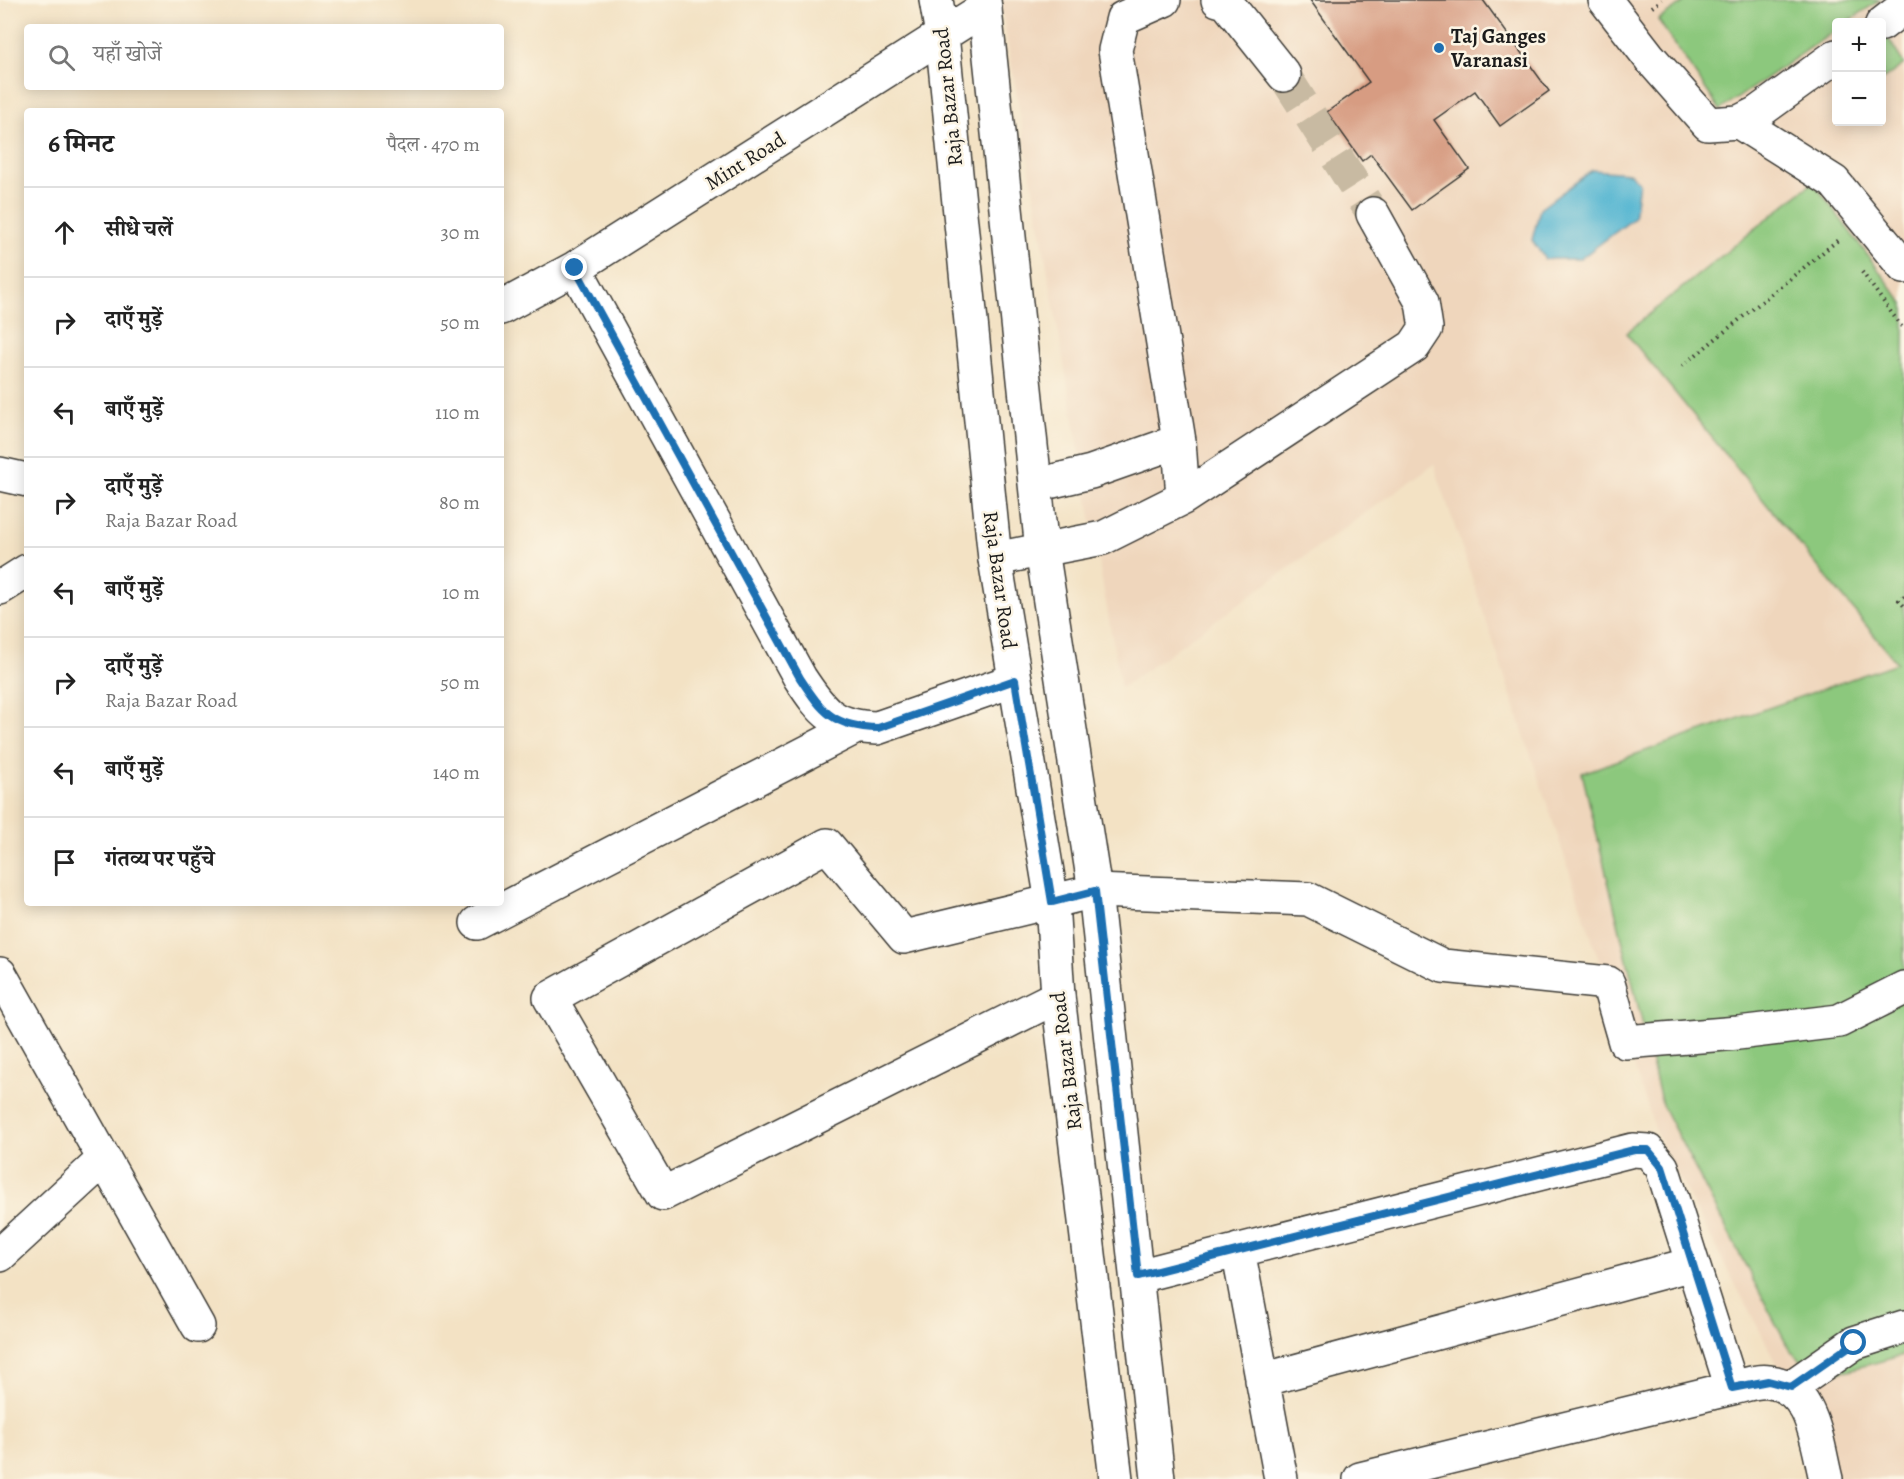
<!DOCTYPE html>
<html lang="hi">
<head>
<meta charset="utf-8">
<style>
  body { margin:0; font-family:Alegreya,"Noto Serif Devanagari",serif; background:#f6f6f6; color:#222 }
  .controls { position:absolute; right:18px; top:18px; display:grid; overflow:hidden; border-radius:6px; box-shadow:0 3px 15px #0003 }
  .controls button { width:54px; height:54px; display:grid; place-items:center; padding:0; border:0; border-bottom:2px solid #e0e0e0; background:#fff; color:#222; font:30px sans-serif }
  .stop { position:absolute; width:18px; height:18px; margin:-14px; border:4px solid #1f6fb2; border-radius:50%; background:#fff }
  .stop.end { background:#1f6fb2; border-color:#fff; box-shadow:0 2px 6px #0008 }
  .list { margin:0; padding:0; list-style:none }
  h2 { display:flex; justify-content:space-between; align-items:center; height:78px; margin:0; padding:0 24px; font-size:26px }
  h2 small { font-size:20px; font-weight:400; color:#767676 }
  .list li { display:grid; grid-template-columns:39px 1fr auto; gap:18px; align-items:center; box-sizing:border-box; height:90px; padding:0 24px; border-top:2px solid #e0e0e0 }
  .list b { display:block; font-size:22px; white-space:nowrap }
  .list p { margin:0; font-size:20px; white-space:nowrap; color:#767676 }
  .list em { font-size:20px; font-style:normal; color:#767676 }
  .icon { flex:none; width:33px; height:33px; fill:none; stroke:currentColor; stroke-width:2; stroke-linecap:round; stroke-linejoin:round }
  .map { position:relative; flex:none; width:1904px; height:1479px; overflow:hidden }
  .search { position:absolute; background:#fff; box-shadow:0 3px 15px #0003; left:24px; top:24px; width:480px; height:66px; display:flex; align-items:center; gap:15px; box-sizing:border-box; padding:0 21px; border-radius:6px; color:#767676; font-size:22px }
  .panel { position:absolute; background:#fff; box-shadow:0 3px 15px #0003; left:24px; top:108px; width:480px; height:798px; border-radius:6px }
  .map>svg:first-child { display:block }
</style>
</head>
<body>
<div class="map">
<svg width="1904" height="1479" viewBox="0 0 1904 1479">
  <rect width="100%" height="100%" fill="#fcf5e5"/>
  <filter id="ink" filterUnits="userSpaceOnUse"><feTurbulence type="fractalNoise" baseFrequency=".0167" numOctaves="2"/><feDisplacementMap in="SourceGraphic" scale="12" xChannelSelector="R" yChannelSelector="G"/><feConvolveMatrix kernelMatrix="1 2 1 2 8 2 1 2 1" color-interpolation-filters="sRGB"/></filter>
  <filter id="wash" filterUnits="userSpaceOnUse"><feTurbulence type="fractalNoise" baseFrequency=".008" numOctaves="4" result="noise"/><feDisplacementMap in="SourceGraphic" scale="24" xChannelSelector="R" yChannelSelector="G"/><feGaussianBlur stdDeviation="1.35" result="paint"/><feColorMatrix in="noise" values="0 0 0 0 0 0 0 0 0 0 0 0 0 0 0 0 0 1.4 0 .05"/><feComposite in="paint" operator="in"/></filter>
  <g filter="url(#wash)">
    <rect width="100%" height="100%" fill="#f3e2c4"/>
    <path fill="#efd6bc" fill-rule="evenodd" d="M1000 0H1904V1479H1814L1788 1384 1658 1138 1434 464 1121 688ZM1836 22H1882V122H1836Z"/>
    <path fill="#8cc87d" stroke="#54724c" stroke-width="1.5" d="M1687 0H1880L1847 22H1836V30L1720 110 1658 20Z
      M1888 38 1904 64 1882 80V43Z
      M1813 182 1904 304V1355L1823 1377 1790 1351 1662 1105 1582 773 1897 663 1626 333Z"/>
    <path fill="#52b5d1" stroke="#376876" stroke-width="1.5" d="M1592 170 1630 173 1639 183 1634 218 1580 259H1545L1532 240 1540 209Z"/>
    <g id="blocks">
      <path fill="#d79c82" d="M1310 0H1483L1549 91 1500 126 1475 91 1434 120 1469 169 1412 210 1371 154 1362 161 1327 112 1369 82Z"/>
    </g>
  </g>
  <g filter="url(#ink)">
    <use href="#blocks" fill-opacity="0" stroke="#3c3a35" stroke-width="1.5"/>
    <g fill="none" stroke-linecap="round" stroke-linejoin="round">
      <path stroke="#c8baa2" stroke-width="33" stroke-dasharray="33 16" stroke-linecap="butt" d="M1284 75 1373 214"/>
      <defs>
        <path id="minor" d="M1218 0 1226 2 1284 75
          M1605 0 1650 58 1708 124 1739 122 1834 182 1904 267
          M1882 24 1904 7
          M1739 122 1757 113 1836 56
          M575 268 800 678C823 713 834 727 877 728L1015 680
          M501 308 575 268 985 8
          M0 474 27 480
          M1036 485 1091 472 1179 441
          M1183 498 1414 346 1426 328 1422 302 1373 214
          M995 559 1103 538 1183 498 1179 441 1115 50 1123 18 1164 0
          M0 588 27 571
          M477 923 856 727
          M0 974 198 1326
          M1058 996 663 1194 550 998 827 845 904 937 1095 891 1308 899 1443 966 1608 983 1625 1042 1738 1033 1839 1021 1904 988
          M1238 1250 1281 1479
          M0 1255 103 1160
          M1138 1276 1633 1150 1648 1151 1662 1167 1732 1388
          M1262 1380 1692 1264
          M1791 1387 1854 1343 1904 1327
          M1360 1479 1732 1388C1743 1386 1757 1380 1769 1382 1813 1386 1817 1444 1826 1479"/>
        <path id="major" d="M936 0 942 35 995 559 1052 902 1058 996 1116 1479
          M984 0 1042 550 1095 891 1158 1479"/>
      </defs>
      <use href="#minor" stroke="#3c3a35" stroke-width="36"/>
      <use href="#major" stroke="#3c3a35" stroke-width="36"/>
      <path stroke="#3c3a35" stroke-width="4" stroke-dasharray="1.5 4.5" stroke-linecap="butt" d="M1652 7 1662 0
        M1862 272 1904 330
        M1682 366 1838 240
        M1904 596 1899 600 1904 606"/>
      <use href="#minor" stroke="#fff" stroke-width="33"/>
      <use href="#major" stroke="#fff" stroke-width="33"/>
    </g>
  </g>
  <g fill="none" stroke-linecap="round" stroke-linejoin="round" filter="url(#ink)">
    <path stroke="#1f6fb2" stroke-width="8" d="M575 268 800 678C823 713 834 727 878 728L1015 680 1052 902 1095 891 1138 1276 1634 1150H1648L1662 1167 1732 1388 1768 1381 1791 1387 1854 1343"/>
  </g>
  <circle fill="#1f6fb2" stroke="#fcf5e5" stroke-width="2" cx="1439" cy="48" r="6"/>
  <g text-anchor="middle" dominant-baseline="central" stroke-width="5" stroke-linejoin="round" paint-order="stroke">
    <g font-size="21" font-weight="bold" fill="#1c1c1c" stroke="#fcf5e5" text-anchor="start">
      <text x="1451" y="36">Taj Ganges<tspan x="1451" dy="24">Varanasi</tspan></text>
    </g>
    <g font-size="21" fill="#1c1c1c" stroke="#fcf5e5">
      <text transform="translate(948 97) rotate(-96)">Raja Bazar Road</text>
      <text transform="translate(745 161) rotate(-32)">Mint Road</text>
      <text transform="translate(1000 580) rotate(82)">Raja Bazar Road</text>
      <text transform="translate(1066 1061) rotate(-97)">Raja Bazar Road</text>
    </g>
  </g>
</svg>
<div class="controls">
<button>+</button>
<button>−</button>
</div>
<div class="stop" style="left:1854px;top:1343px"></div>
<div class="stop end" style="left:575px;top:268px"></div>
<div class="search"><svg class="icon" aria-label="search" viewBox="0 0 24 24"><circle cx="10" cy="10" r="6"/><path d="M15 15l6 6"/></svg>यहाँ खोजें</div>
<section class="panel">
<h2>6 मिनट<small>पैदल · 470 m</small></h2>
<ul class="list">
<li><svg class="icon" aria-label="ahead" viewBox="0 0 24 24"><path d="M12 20V5M6 11l6-6 6 6"/></svg><div><b>सीधे चलें</b></div><em>30 m</em></li>
<li><svg class="icon" aria-label="right" viewBox="0 0 24 24"><path d="M7 20v-9h11M14 6l5 5-5 5"/></svg><div><b>दाएँ मुड़ें</b></div><em>50 m</em></li>
<li><svg class="icon" aria-label="left" viewBox="0 0 24 24"><path d="M17 20v-9H6M10 6l-5 5 5 5"/></svg><div><b>बाएँ मुड़ें</b></div><em>110 m</em></li>
<li><svg class="icon" aria-label="right" viewBox="0 0 24 24"><path d="M7 20v-9h11M14 6l5 5-5 5"/></svg><div><b>दाएँ मुड़ें</b><p>Raja Bazar Road</p></div><em>80 m</em></li>
<li><svg class="icon" aria-label="left" viewBox="0 0 24 24"><path d="M17 20v-9H6M10 6l-5 5 5 5"/></svg><div><b>बाएँ मुड़ें</b></div><em>10 m</em></li>
<li><svg class="icon" aria-label="right" viewBox="0 0 24 24"><path d="M7 20v-9h11M14 6l5 5-5 5"/></svg><div><b>दाएँ मुड़ें</b><p>Raja Bazar Road</p></div><em>50 m</em></li>
<li><svg class="icon" aria-label="left" viewBox="0 0 24 24"><path d="M17 20v-9H6M10 6l-5 5 5 5"/></svg><div><b>बाएँ मुड़ें</b></div><em>140 m</em></li>
<li><svg class="icon" aria-label="arrive" viewBox="0 0 24 24"><path d="M6 21V4h12l-3 4 3 4H6"/></svg><div><b>गंतव्य पर पहुँचे</b></div></li>
</ul>
</section>
</div>
</body>
</html>
